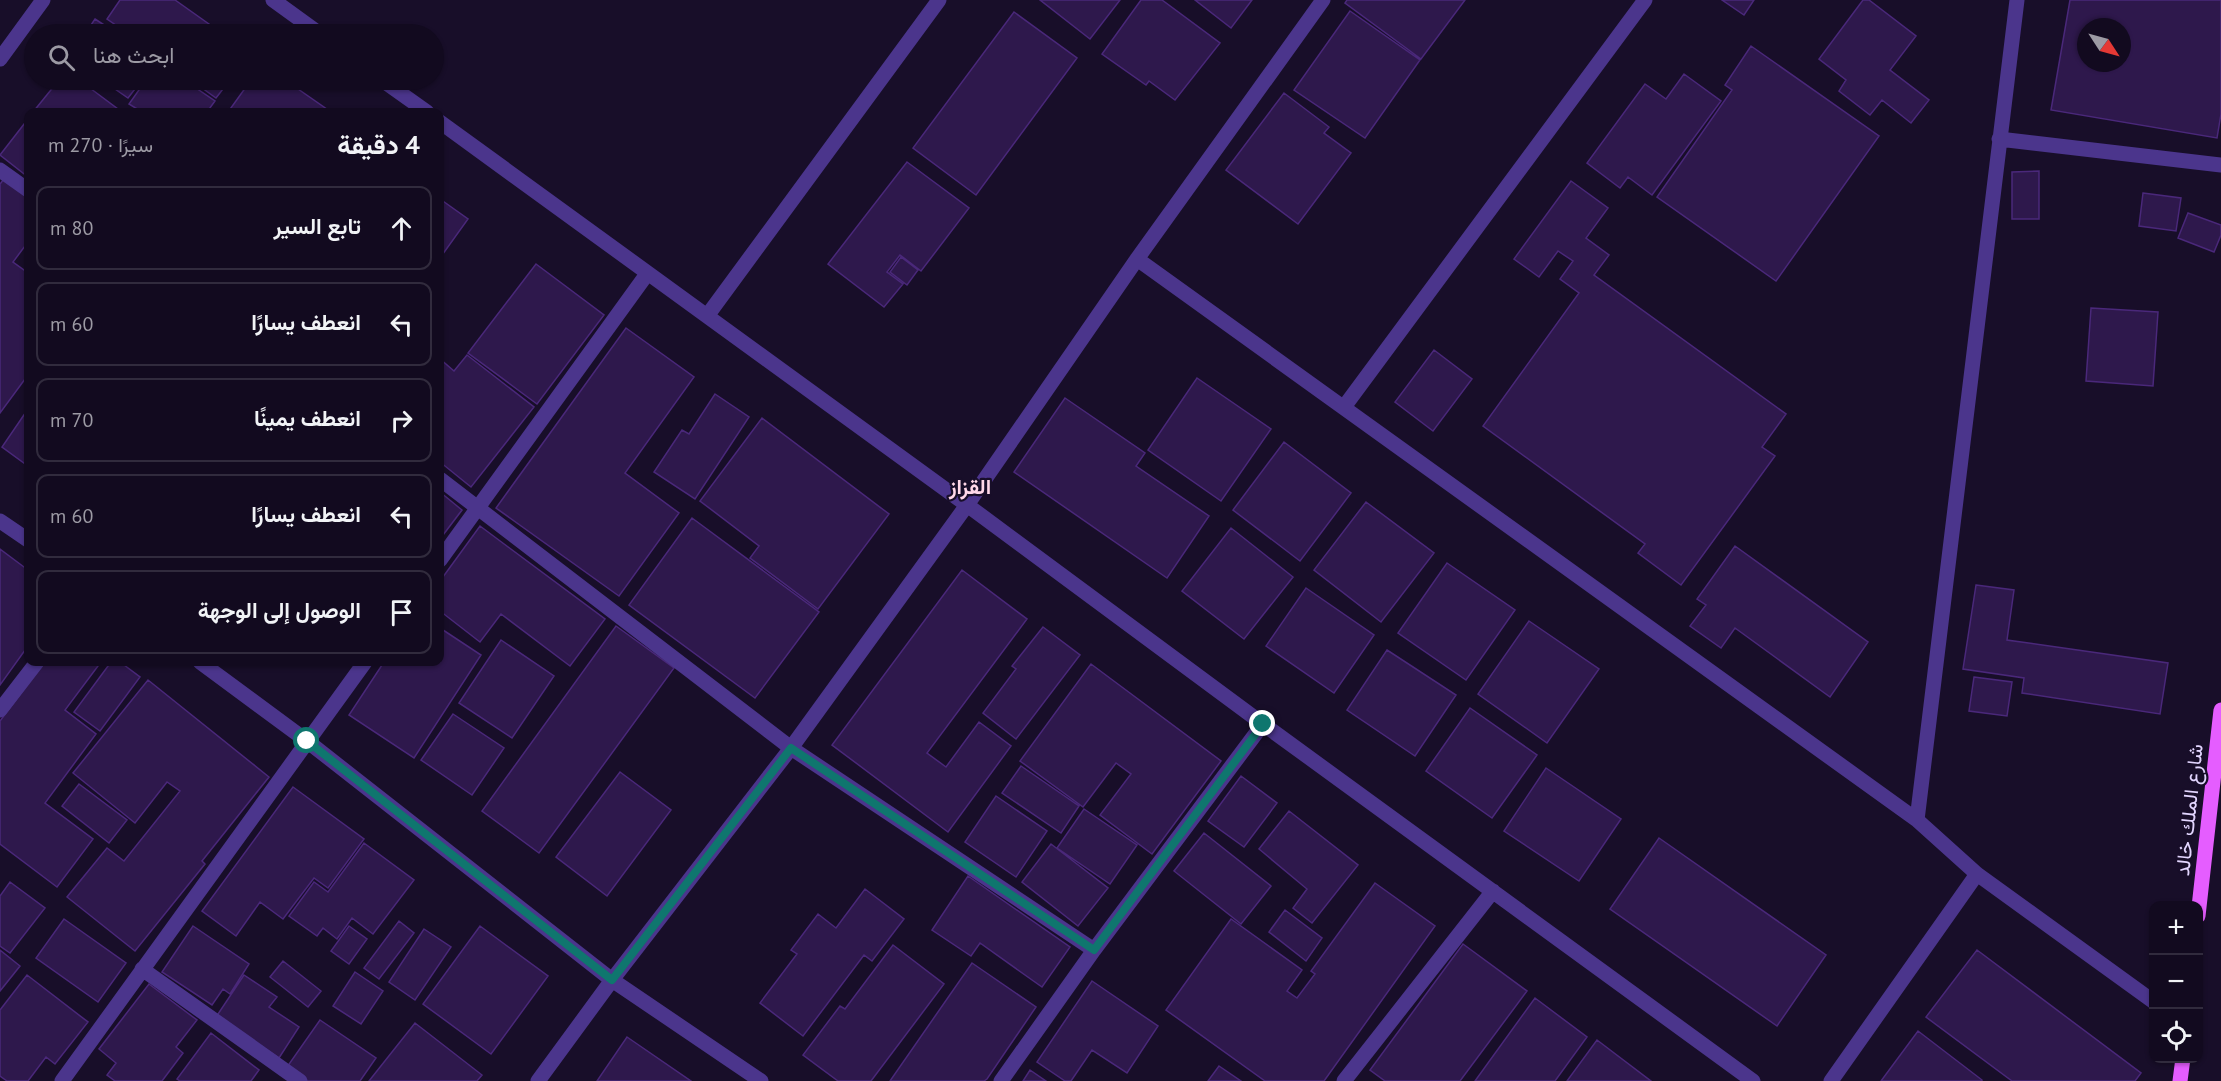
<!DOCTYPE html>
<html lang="ar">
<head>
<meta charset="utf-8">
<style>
  body { margin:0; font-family:"PT Sans",Vazirmatn,sans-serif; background:#1f182c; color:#f1f3f6; direction:rtl }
  .controls { position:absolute; right:18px; bottom:18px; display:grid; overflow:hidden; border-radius:12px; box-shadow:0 2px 4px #0004 }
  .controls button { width:54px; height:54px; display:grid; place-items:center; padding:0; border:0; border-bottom:2px solid #312b3d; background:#120a1f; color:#f1f3f6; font:30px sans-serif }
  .compass { position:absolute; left:2077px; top:18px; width:54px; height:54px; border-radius:50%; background:#120a1f; box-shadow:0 2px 4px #0004; rotate:126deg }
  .stop { position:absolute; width:18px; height:18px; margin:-14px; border:4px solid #0f766e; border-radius:50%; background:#fff }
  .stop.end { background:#0f766e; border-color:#fff; box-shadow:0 2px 6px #0008 }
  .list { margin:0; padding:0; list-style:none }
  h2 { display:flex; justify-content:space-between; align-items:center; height:78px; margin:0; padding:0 24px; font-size:26px }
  h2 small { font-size:20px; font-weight:400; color:#9c9aa4 }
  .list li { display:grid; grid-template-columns:39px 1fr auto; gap:18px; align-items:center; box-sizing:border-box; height:84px; margin:0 12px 12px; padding:0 12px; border:2px solid #312b3d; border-radius:12px }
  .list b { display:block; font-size:22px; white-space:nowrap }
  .list em { font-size:20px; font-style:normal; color:#9c9aa4 }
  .icon { flex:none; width:33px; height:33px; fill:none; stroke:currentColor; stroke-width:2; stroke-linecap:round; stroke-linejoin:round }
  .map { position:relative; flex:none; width:2221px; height:1081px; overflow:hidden; direction:ltr }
  .search { position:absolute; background:#120a1f; box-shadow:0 2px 4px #0004; left:24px; top:24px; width:420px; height:66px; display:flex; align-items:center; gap:15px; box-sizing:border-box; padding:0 21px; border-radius:33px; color:#9c9aa4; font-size:22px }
  .panel { position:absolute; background:#120a1f; box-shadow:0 2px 4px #0004; left:24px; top:108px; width:420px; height:558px; border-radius:12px; direction:rtl }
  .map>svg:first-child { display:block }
</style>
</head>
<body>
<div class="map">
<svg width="2221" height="1081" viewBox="0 0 2221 1081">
  <rect width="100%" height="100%" fill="#180e29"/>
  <path fill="#2e184c" stroke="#4a287a" stroke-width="1.5" fill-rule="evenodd" d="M120 0H175L223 34H129L107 19Z
    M1040 0H1120L1090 39Z
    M1141 0H1162L1220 43 1175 100 1149 81 1146 85 1102 54Z
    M1195 0H1252L1231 28Z
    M1347 0H1465L1421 59 1345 3Z
    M1722 0H1754L1744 15Z
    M1863 0H1869L1916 36 1890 70 1929 100 1911 123 1882 100 1870 115 1839 91 1846 80 1819 59Z
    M2070 0H2221V114L2217 138 2051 110ZM2086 27H2122V63H2086Z
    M1350 11 1420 60 1365 138 1294 90Z
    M1014 12 1077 58 976 195 913 148Z
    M95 19 118 34H85Z
    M1751 46 1879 136 1776 281 1657 197 1732 90 1725 85Z
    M1684 74 1721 101 1652 195 1628 177 1620 188 1587 163 1645 84 1666 99Z
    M59 80H79L122 112H33Z
    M102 80H142L128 98Z
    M146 80H184L215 101 207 112H142L129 104Z
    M191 80H230L216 98Z
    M251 80H285L331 112H228Z
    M1284 93 1329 127 1324 133 1351 153 1298 224 1226 170Z
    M28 119V177L0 155Z
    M907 162 969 208 921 271 900 255 887 272 903 284 884 307 828 264Z
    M2039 171V219H2012V172Z
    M4 179 28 197V242L13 262 28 273V375L0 413V184Z
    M1571 181 1608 208 1586 238 1609 255 1594 275 1786 414 1762 447 1775 456 1681 585 1638 553 1645 544 1483 426 1579 293 1560 279 1573 261 1558 251 1539 277 1514 259Z
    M2143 193 2181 198 2176 231 2139 226Z
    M440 199 468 219 440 258Z
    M2188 213 2221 225V235L2214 252 2178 238Z
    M901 257 918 270 907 285 890 272Z
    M536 264 604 315 537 404 468 353Z
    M2091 308 2158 312 2153 386 2086 381Z
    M626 328 694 377 625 473 679 513 619 596 496 508Z
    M1434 350 1472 379 1433 431 1395 402Z
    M467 355 534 407 471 487 440 462V359L454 371Z
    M1197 378 1271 429 1221 501 1148 450Z
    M715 394 749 417 695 499 654 472 682 430 689 434Z
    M1065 398 1145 453 1136 466 1209 516 1167 578 1014 472Z
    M28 409V466L2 447Z
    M762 418 889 514 818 609 750 558 759 546 700 501Z
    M1284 442 1351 493 1300 561 1233 510Z
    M440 492 462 510 440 539Z
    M1366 502 1434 553 1381 622 1314 570Z
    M692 518 819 612 755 698 629 605Z
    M480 526 605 619 570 666 501 614 480 642 440 611V581Z
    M1231 528 1293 577 1244 639 1182 591Z
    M1735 546 1868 642 1830 697 1735 628 1721 648 1690 626 1706 605 1697 599Z
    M0 549 28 570V646L0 685Z
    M1447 563 1515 610 1466 680 1398 633Z
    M962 570 1027 619 927 753 946 767 979 722 1011 746 948 832 832 745Z
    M1976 585 2014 590 2007 640 2168 663 2160 714 2022 693 2024 678 1963 669Z
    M1306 588 1374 635 1334 693 1266 646Z
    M1529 621 1599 669 1547 743 1478 694Z
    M616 626 674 668 539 853 482 811Z
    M1043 627 1080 655 1016 739 983 713 1016 669 1012 666Z
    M440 628 481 655 414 758 349 715 384 662H440Z
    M501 640 554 676 512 738 459 703Z
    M1387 650 1456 695 1415 756 1347 710Z
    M44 662H101L65 710 96 734 45 803 93 839 57 887 0 844V721Z
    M111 662H120L140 677 100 731 74 712Z
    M1091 664 1221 761 1152 854 1100 815 1131 774 1116 763 1083 807 1020 761Z
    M1974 677 2012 682 2007 716 1969 711Z
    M148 680 269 777 202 861 205 864 135 951 67 897 107 848 124 861 180 791 167 782 135 823 73 773Z
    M1470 708 1537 755 1492 818 1426 771Z
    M453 714 504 748 472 795 421 760Z
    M1021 766 1079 806 1061 833 1002 793Z
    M1546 768 1621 819 1579 881 1504 831Z
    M620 772 671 810 607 896 556 857Z
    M1241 776 1277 803 1244 847 1208 821Z
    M79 784 127 820 109 843 62 806Z
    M293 787 364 839 328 888 314 878 283 919 260 902 236 936 202 911Z
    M996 796 1047 831 1016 877 965 842Z
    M1084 809 1137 845 1110 884 1057 848Z
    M1289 811 1358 865 1312 923 1293 908 1307 889 1259 849Z
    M1204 833 1271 886 1241 924 1174 871Z
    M1659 838 1826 955 1777 1026 1610 909Z
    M364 843 414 880 373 934 352 918 337 939 323 928 317 936 289 916 314 882 328 892Z
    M1051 844 1108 888 1078 926 1022 882Z
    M968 876 1070 947 1042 987 980 943 971 956 932 930Z
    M10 882 45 908 10 953 0 946V896Z
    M1375 883 1435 926 1324 1081H1265L1166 1010 1231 919 1302 970 1287 991 1297 998 1315 974 1311 971Z
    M865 889 904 919 872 961 864 955 803 1036 760 1003 797 954 791 950 818 914 836 928Z
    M1285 910 1322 938 1306 961 1269 932Z
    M64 919 126 963 98 1002 36 958Z
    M399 921 414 933 379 979 364 968Z
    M193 926 249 964 230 994 223 989 212 1005 162 972Z
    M349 926 367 939 349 964 331 951Z
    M480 926 548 976 491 1054 423 1004Z
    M424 929 451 947 415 1000 389 982Z
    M1463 944 1527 991 1460 1081H1385L1370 1070Z
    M893 945 944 984 871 1081H838L803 1055 840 1006 845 1009Z
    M0 950 20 966 0 991Z
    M1977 950 2141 1073 2135 1081H2012L1926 1017Z
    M283 961 321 991 308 1007 270 977Z
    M972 963 1036 1007 987 1079 984 1081H890Z
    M355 972 383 991 361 1024 333 1006Z
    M27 975 88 1022 55 1064 46 1057 28 1081H7L0 1076V1010Z
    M244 975 277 997 269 1007 299 1027 279 1058 216 1017Z
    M1092 981 1158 1026 1127 1073 1092 1050 1071 1081H1065L1037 1062Z
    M149 984 197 1020 176 1047 183 1053 162 1081H115L107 1075 116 1063 99 1049Z
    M1535 998 1587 1037 1555 1081H1475Z
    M320 1020 376 1058 360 1081H307L287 1067Z
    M415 1023 482 1075 477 1081H369Z
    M1918 1031 1982 1080V1081H1881Z
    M211 1033 259 1070 251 1081H180L177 1079Z
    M627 1037 691 1081H597Z
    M1597 1040 1651 1081H1567Z
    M1219 1066 1241 1081H1208Z
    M1030 1070 1046 1081H1023Z"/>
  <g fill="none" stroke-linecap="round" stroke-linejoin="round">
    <path stroke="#4b358c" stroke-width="15" d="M273 0 320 34
      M2017 0 1917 820 1977 874 2154 1002
      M0 59 43 0
      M382 80 427 112
      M440 122 967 505 1263 724 1753 1081
      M1999 139 2221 165
      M0 170 28 190
      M1137 259 1917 820
      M707 316 939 0
      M1344 407 1645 0
      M440 479 791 748 1094 950
      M0 521 28 540
      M440 560 647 274
      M200 662 307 741 612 980 761 1081
      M0 710 37 662
      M142 969 300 1081
      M62 1081 365 662
      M538 1081 612 980 791 748 967 505 1137 259 1323 0
      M1001 1081 1094 950 1263 724
      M1344 1081 1493 891
      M1831 1081 1977 874"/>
    <path stroke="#e55dff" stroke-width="15" d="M2198 916 2221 710
      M2180 1081 2183 1058"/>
  </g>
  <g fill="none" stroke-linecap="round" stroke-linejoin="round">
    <path stroke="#0f766e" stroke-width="8" d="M307 741 612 980 791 748 1094 950 1263 724"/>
  </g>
  <g text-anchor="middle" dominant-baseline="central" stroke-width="4.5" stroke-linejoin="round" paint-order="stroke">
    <g font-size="20" fill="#e3d6ff" stroke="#180e29">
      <text transform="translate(2189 810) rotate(-84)">شارع الملك خالد</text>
    </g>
    <g font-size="21" font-weight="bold" fill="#ffd8e9" stroke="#180e29">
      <text x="970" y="486">القزاز</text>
    </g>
  </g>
</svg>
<div class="controls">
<button>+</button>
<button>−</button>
<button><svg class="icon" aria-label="locate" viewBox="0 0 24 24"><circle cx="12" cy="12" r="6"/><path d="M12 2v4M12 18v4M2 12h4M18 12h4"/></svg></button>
</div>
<svg class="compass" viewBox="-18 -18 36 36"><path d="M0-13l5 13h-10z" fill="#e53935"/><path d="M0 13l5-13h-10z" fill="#9c9aa4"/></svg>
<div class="stop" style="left:307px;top:741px"></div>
<div class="stop end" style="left:1263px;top:724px"></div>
<div class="search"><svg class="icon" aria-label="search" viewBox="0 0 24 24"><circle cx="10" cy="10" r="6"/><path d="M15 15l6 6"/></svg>ابحث هنا</div>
<section class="panel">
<h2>4 دقيقة<small>سيرًا · 270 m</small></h2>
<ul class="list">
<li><svg class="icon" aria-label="ahead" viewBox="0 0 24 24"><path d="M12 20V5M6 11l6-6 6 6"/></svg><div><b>تابع السير</b></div><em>80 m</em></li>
<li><svg class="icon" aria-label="left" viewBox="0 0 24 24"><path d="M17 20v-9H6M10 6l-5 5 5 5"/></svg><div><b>انعطف يسارًا</b></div><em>60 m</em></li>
<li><svg class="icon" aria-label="right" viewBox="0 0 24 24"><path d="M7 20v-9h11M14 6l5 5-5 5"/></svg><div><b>انعطف يمينًا</b></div><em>70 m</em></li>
<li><svg class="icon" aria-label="left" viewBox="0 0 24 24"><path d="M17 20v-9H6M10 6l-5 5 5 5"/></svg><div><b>انعطف يسارًا</b></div><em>60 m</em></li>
<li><svg class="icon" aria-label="arrive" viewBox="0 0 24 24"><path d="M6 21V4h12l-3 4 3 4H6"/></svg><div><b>الوصول إلى الوجهة</b></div></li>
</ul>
</section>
</div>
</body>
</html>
